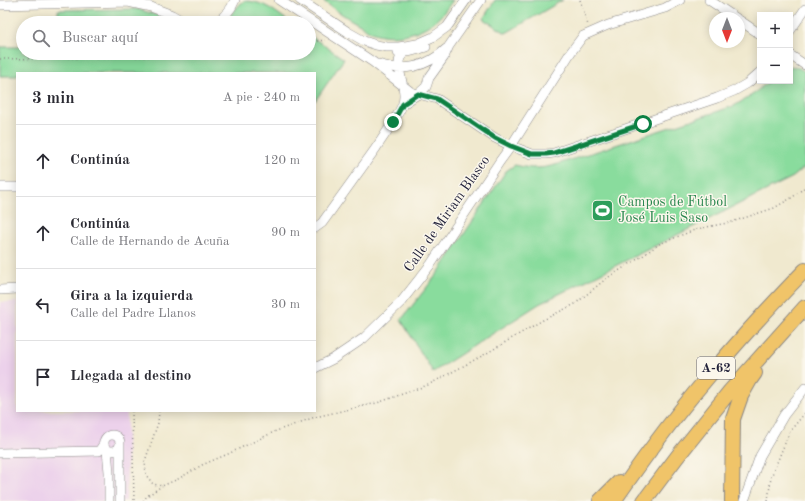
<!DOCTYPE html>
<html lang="es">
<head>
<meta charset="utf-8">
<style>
  body { margin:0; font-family:"Old Standard TT",serif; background:#f2f2f3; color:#2b2b33 }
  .controls { position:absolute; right:12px; top:12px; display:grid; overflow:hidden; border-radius:0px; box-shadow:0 2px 10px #0003 }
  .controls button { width:36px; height:36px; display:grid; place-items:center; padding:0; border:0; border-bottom:1px solid #e1e1e2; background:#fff; color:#2b2b33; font:20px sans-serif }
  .compass { position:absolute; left:709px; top:12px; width:36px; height:36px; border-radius:50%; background:#fff; box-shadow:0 2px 10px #0003; rotate:180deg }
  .stop { position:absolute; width:12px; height:12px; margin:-9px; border:3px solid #0b8043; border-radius:50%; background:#fff }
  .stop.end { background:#0b8043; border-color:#fff; box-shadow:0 1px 4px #0008 }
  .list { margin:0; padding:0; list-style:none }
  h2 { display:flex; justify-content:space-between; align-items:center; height:52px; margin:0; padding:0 16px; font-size:17px }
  h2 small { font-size:13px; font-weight:400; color:#7c7c81 }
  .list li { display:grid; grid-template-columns:26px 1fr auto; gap:12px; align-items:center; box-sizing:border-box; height:72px; padding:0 16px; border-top:1px solid #e1e1e2 }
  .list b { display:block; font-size:15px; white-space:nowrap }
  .list p { margin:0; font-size:13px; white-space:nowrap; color:#7c7c81 }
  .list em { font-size:13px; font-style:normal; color:#7c7c81 }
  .icon { flex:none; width:22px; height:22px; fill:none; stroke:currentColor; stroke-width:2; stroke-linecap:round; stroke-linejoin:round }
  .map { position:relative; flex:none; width:805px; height:501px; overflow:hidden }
  .search { position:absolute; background:#fff; box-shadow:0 2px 10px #0003; left:16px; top:16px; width:300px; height:44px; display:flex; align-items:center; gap:10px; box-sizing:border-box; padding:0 14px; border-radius:22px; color:#7c7c81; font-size:15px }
  .panel { position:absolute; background:#fff; box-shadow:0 2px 10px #0003; left:16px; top:72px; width:300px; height:340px; border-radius:0px }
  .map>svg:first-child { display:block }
</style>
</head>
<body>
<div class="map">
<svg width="805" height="501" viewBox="0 0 805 501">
  <rect width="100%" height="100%" fill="#fbf7ec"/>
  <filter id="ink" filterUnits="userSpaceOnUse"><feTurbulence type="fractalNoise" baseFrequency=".025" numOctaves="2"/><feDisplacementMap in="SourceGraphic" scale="8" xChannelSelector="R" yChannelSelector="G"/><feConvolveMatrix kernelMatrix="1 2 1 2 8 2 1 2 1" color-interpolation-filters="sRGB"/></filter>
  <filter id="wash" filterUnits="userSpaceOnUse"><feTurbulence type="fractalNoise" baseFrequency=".012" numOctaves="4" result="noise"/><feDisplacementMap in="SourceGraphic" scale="16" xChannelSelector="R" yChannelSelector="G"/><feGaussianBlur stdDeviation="0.9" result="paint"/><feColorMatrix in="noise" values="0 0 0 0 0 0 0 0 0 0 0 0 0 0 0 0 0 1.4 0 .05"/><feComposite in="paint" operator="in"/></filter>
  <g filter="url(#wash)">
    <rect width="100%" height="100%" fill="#f0e9cf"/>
    <path fill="#ecd1eb" d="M0 302H17V411H127V470L126 501H0Z"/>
    <path fill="#89dc9d" stroke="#567f6c" d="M322 0H453C447 8 442 16 435 21 418 35 391 40 371 32 367 30 364 27 360 25 347 18 334 9 322 0Z
      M495 0H563L506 33 483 19Z
      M244 1C265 1 275 12 291 23H224C230 16 237 6 244 1Z
      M137 9 160 16 173 23H58V10Z
      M309 35 344 59 315 101V73H17V76H0V47H23V53H309Z
      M790 66 799 68 805 72V167L793 177 539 304 433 372 401 320 438 273 506 171 515 165C531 169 540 169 555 165L734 106 752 95 769 81H790Z"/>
  </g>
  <g filter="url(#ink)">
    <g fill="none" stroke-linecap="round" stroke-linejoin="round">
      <defs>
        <path id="minor" d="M279 0 373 62 411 92 437 99 495 138 511 146 532 154H546L554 153 717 98 734 91 748 83 760 72
          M300 0 348 32 364 41 376 45 387 47H399L417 44 433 37 447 27 466 0
          M709 0 736 18
          M0 5 128 2 151 7 172 15 186 23
          M739 20 760 34
          M214 23C224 18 231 10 235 0
          M790 31 805 9
          M398 53C408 53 417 50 426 47
          M790 55 805 65
          M378 64C403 72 427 67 446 49
          M403 104 418 94 426 87 429 78 444 57 449 46 481 0
          M0 187H17
          M315 228 322 223C340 198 358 173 376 148 385 134 395 121 402 106 409 91 395 70 400 58 401 56 403 54 404 53
          M0 290 17 289
          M315 368 333 359 364 338 401 302 431 264 500 161 511 146 571 52 583 36 608 25 665 8 680 0
          M104 443a8 8 0 1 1 16 0a8 8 0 1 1-16 0Z
          M107 450 109 472V501
          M0 453 99 451 103 445
          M120 501V444
          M744 501 760 456 784 415 805 388"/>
        <path id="highway" d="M600 501 619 482
          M614 501C647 453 682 406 721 362 748 330 776 300 805 270
          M644 501 677 457 730 391 805 307
          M732 501 733 419 741 396 750 380 755 373"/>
      </defs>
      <use href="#minor" stroke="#898685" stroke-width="10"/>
      <use href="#highway" stroke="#898685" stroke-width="16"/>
      <path stroke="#898685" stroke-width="1.5" stroke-dasharray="1 3" stroke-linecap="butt" d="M580 0 588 25
        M309 42 325 40
        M0 59 148 57 173 53
        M132 411 134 501
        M159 411 158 423 145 461 146 475 153 484 162 486 178 479 202 465 228 454 276 431 293 425 315 417 377 403 428 385 482 356 543 320 575 304 607 278 641 257 659 244 697 229 732 222 774 208 793 197 805 187
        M143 501 147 496 162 486
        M768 501 771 477 790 431 805 413"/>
      <use href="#minor" stroke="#fff" stroke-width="9"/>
      <use href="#highway" stroke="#f0c469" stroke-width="14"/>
    </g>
  </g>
  <g fill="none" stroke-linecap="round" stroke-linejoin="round" filter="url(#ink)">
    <path stroke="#0b8043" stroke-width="5" d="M393 122 403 104 418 94 437 99 495 138 511 146 532 154H546L554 153 643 124"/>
  </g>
  <defs>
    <symbol id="stadium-square" viewBox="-11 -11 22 22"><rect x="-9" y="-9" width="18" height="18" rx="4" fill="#2e9e5b" stroke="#fbf7ec"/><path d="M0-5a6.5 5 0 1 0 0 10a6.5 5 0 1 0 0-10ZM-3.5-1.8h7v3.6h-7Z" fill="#fff"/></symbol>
  </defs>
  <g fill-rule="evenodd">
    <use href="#stadium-square" x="590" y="198" width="25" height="25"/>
  </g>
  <g text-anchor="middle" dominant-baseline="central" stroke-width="3" stroke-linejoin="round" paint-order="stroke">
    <rect fill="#fbf7ec" stroke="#636270" stroke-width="1" x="697" y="357" width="38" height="22" rx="3"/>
    <g font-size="13" font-weight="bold" fill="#22223b">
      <text x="716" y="368">A-62</text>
    </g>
    <g font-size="14" fill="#27864d" stroke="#fbf7ec" text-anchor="start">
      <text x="618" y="202">Campos de Fútbol<tspan x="618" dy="16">José Luis Saso</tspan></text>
    </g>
    <g font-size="14" fill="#22223b" stroke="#fbf7ec">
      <text transform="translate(447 214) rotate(-55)">Calle de Miriam Blasco</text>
    </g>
  </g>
</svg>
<div class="controls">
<button>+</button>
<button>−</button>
</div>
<svg class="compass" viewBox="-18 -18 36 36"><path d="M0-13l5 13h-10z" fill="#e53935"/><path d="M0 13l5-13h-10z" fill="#7c7c81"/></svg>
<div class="stop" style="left:643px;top:124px"></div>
<div class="stop end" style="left:393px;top:122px"></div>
<div class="search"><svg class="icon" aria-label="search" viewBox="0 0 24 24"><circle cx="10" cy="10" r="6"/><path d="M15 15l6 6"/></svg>Buscar aquí</div>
<section class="panel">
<h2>3 min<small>A pie · 240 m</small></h2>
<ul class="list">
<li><svg class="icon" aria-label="ahead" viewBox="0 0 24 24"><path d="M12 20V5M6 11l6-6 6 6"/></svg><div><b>Continúa</b></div><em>120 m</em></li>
<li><svg class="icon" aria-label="ahead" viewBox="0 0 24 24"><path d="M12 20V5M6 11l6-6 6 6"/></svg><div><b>Continúa</b><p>Calle de Hernando de Acuña</p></div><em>90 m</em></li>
<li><svg class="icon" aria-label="left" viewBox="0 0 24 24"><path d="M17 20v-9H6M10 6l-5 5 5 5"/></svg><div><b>Gira a la izquierda</b><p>Calle del Padre Llanos</p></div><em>30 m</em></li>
<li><svg class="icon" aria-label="arrive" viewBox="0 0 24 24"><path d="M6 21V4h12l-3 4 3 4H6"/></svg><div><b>Llegada al destino</b></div></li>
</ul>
</section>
</div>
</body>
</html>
